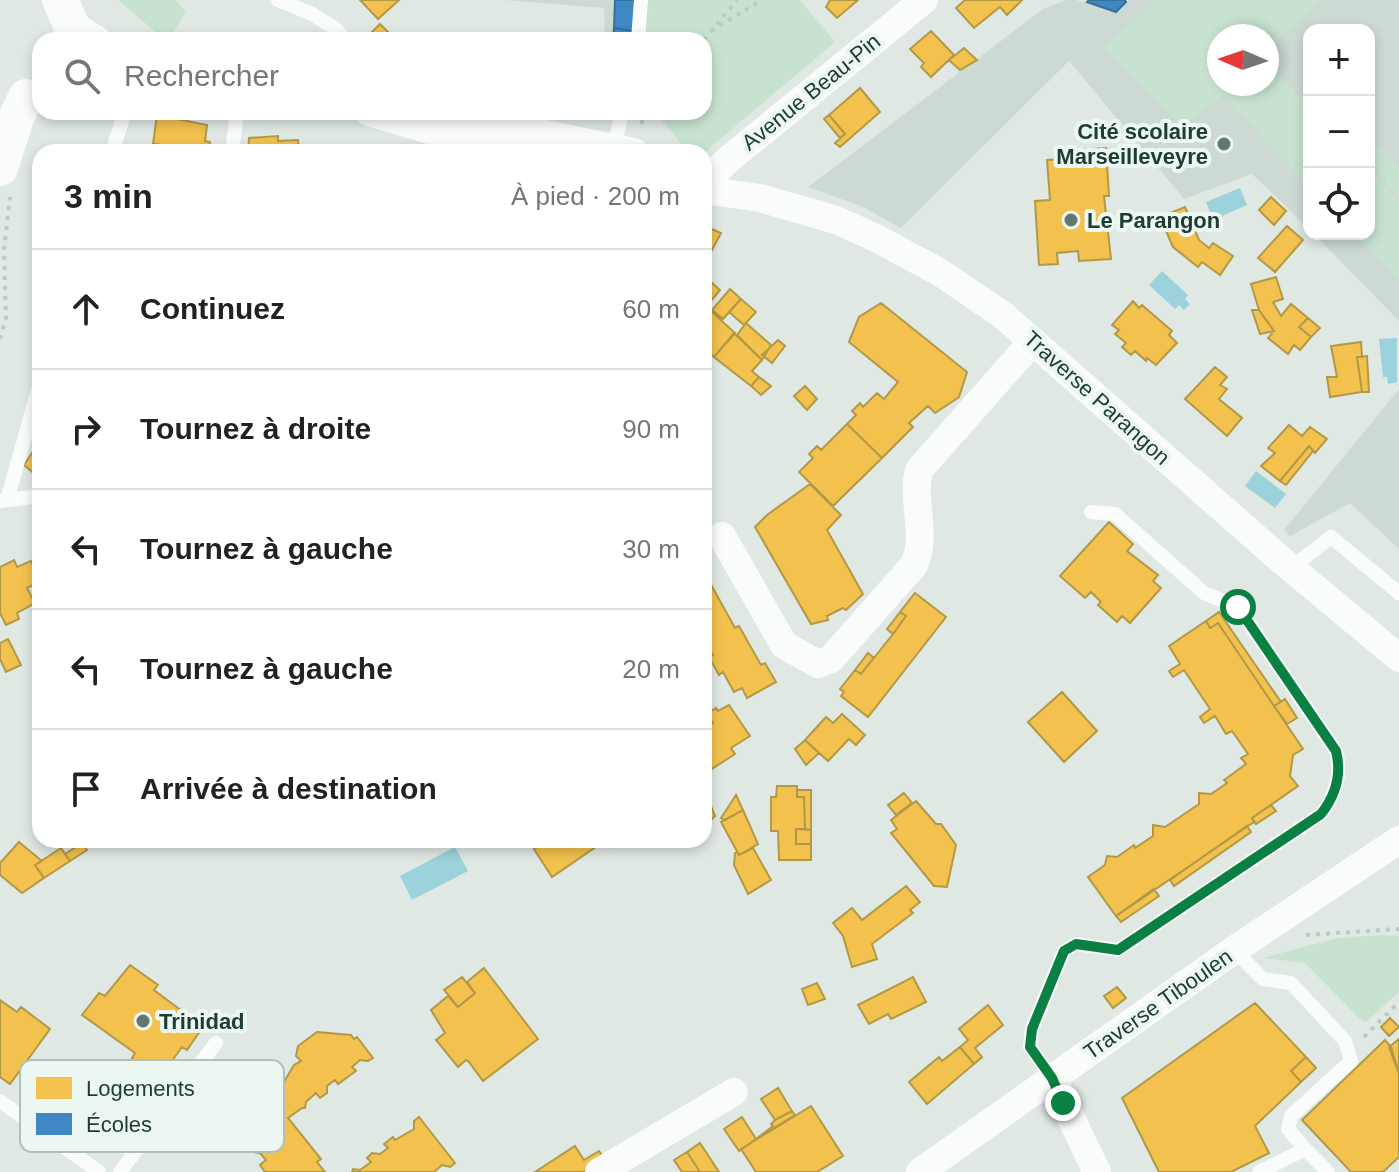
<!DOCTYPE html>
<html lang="fr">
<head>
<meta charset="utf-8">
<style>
  body { margin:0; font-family:Arial,sans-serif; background:#f6f6f6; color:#222 }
  .controls { position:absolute; right:24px; top:24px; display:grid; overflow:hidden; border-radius:16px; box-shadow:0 4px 12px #0003 }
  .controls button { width:72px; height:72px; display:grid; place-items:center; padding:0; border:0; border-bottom:2px solid #e0e0e0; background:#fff; color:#222; font:40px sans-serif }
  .compass { position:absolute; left:1207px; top:24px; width:72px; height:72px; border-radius:50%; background:#fff; box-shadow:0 4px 12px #0003; rotate:272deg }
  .stop { position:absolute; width:24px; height:24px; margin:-18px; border:6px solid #0b8043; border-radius:50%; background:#fff }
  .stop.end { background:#0b8043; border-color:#fff; box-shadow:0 2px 8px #0008 }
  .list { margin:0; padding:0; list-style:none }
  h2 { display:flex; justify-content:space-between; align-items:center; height:104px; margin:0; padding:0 32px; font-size:34px }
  h2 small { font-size:26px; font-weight:400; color:#767676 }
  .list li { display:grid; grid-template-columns:52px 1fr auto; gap:24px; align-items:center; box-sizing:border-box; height:120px; padding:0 32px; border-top:2px solid #e0e0e0 }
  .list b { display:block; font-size:30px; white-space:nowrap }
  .list em { font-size:26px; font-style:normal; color:#767676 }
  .icon { flex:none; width:44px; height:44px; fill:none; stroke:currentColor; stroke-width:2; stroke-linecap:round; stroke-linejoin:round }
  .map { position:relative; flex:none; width:1399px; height:1172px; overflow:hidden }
  .search { position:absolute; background:#fff; box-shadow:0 4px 12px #0003; left:32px; top:32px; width:680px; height:88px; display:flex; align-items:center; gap:20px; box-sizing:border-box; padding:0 28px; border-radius:24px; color:#767676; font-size:30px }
  .panel { position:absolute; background:#fff; box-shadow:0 4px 12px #0003; left:32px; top:144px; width:680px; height:704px; border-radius:24px }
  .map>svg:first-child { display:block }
</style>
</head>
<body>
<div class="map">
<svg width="1399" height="1172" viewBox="0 0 1399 1172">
  <rect width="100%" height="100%" fill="#e0e8e4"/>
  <path fill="#cddad4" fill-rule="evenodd" d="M504 0H649L647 40H605L604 8Z
    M1066 0H1076L1116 12 1129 0H1399V321L1314 234H1369V30H1309V229L1252 174 1184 199 1069 61 901 228 863 207 808 187 1043 9ZM1219 36H1267V84H1219Z
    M1399 389V549L1350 503 1290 536 1284 530Z"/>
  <path fill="#c7e3d0" d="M118 0H175L186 11 169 40H165Z
    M649 0H800L835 42 705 152H688L655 112H704V40H647Z
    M1158 0H1319L1267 50V36H1219V84H1267V64L1309 107V186L1222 94 1183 128 1104 47Z
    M1369 135 1399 166V195L1369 164Z
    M1369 169 1399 201V279L1354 234H1369Z
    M1381 935 1399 936V992L1366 1022 1361 1020 1305 963 1263 958 1337 938Z"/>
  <path fill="#9bd2db" d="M1240 188 1247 205 1224 215 1220 222 1213 220 1206 202Z
    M1162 271 1188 295 1185 299 1190 304 1184 310 1179 305 1175 309 1149 285Z
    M1397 338V382L1388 384 1387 377H1383L1379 339Z
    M1256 471 1286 494 1275 508 1245 486Z
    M455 847 468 871 412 900 400 876Z"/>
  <path fill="#f2c14e" stroke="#b29946" stroke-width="2" d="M360 0H399L378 19Z
    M830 0H858L837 18 826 7Z
    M965 0H1022L1007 15 1000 7 974 28 956 8Z
    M380 24 390 34 385 40H375L369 35Z
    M931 31 954 55 931 77 921 67 924 63 910 49Z
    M964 48 977 60 960 70 949 60Z
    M860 88 880 112 840 147 835 143 845 134 829 115Z
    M157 115 207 125 205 141 210 142 208 152 181 151 182 147 153 144Z
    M829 115 845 134 840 138 824 119Z
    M278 136V141L298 140 299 151 248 152 249 138Z
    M1106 148 1109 196H1104L1111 259 1079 261 1078 251 1057 253 1058 264 1039 265 1035 201 1050 200 1047 160 1063 159V151Z
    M1271 197 1286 211 1274 225 1259 210Z
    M1185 207 1199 240 1209 248 1213 243 1233 256 1220 275 1202 262 1198 267 1173 247 1160 217Z
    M1287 226 1303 240 1275 272 1258 258Z
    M709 228 721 233 712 250 704 246V239Z
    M1276 277 1283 299 1273 302 1281 316 1291 304 1308 318 1299 327 1311 337 1300 350 1294 345 1288 354 1268 338 1274 331 1259 310 1251 284Z
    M711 282 720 290 706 307 704 290Z
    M730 289 741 299 723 319 712 310Z
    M741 299 756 312 744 325 729 312Z
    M1133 301 1139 308 1142 305 1172 331 1169 335 1177 343 1156 365 1147 358 1146 361 1135 351 1131 355 1122 347 1126 343 1115 334 1119 330 1112 325Z
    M881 303 967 372 959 397 935 413 928 406 909 423 913 427 882 458 847 424 856 415 852 411 860 403 863 407 877 393 884 399 898 382 849 342 859 317Z
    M1252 310H1259L1274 331 1260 334Z
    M711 311 735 333 714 357 704 348V319Z
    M1308 318 1320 328 1311 337 1299 327Z
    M746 323 771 345 762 360 737 335Z
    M734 333 762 360 752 371 759 377 751 386 714 357Z
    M778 340 785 346 772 363 762 355Z
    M1361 342 1362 357H1357L1362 392 1330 397 1327 377H1337L1331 346Z
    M1367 356 1369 392H1362L1357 357Z
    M1215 367 1227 377 1220 385 1227 389 1219 399 1242 418 1227 436 1185 399Z
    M759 377 771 386 761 395 751 386Z
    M805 386 817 399 807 410 794 396Z
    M847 424 882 458 833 506 799 472 813 458 809 454 817 446 821 450Z
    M1289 425 1302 436 1310 427 1327 439 1315 453 1309 446 1280 481 1261 466 1275 453 1268 448Z
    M1309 446 1313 451 1286 485 1280 481Z
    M34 450 40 455V470L36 475 24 465Z
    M810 484 841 515 827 530 863 594 846 610 843 608 827 616 828 620 811 624 755 527 767 515Z
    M1109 522 1133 544 1127 551 1158 575 1153 581 1161 588 1130 623 1122 616 1117 622 1098 605 1101 602 1091 592 1085 598 1060 576Z
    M14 560 17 567 31 561 40 582 27 588 35 603 17 613 19 619 6 625 0 613V567Z
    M704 572 735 628 739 626 761 665 765 663 776 682 747 698 742 688 734 692 723 672 719 675 709 657 713 655 707 644 704 646Z
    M915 593 946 617 868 717 841 696 844 692 840 689 855 670 861 674 893 634 906 616 900 612Z
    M900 612 906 616 893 634 887 629Z
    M1219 612 1281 702 1274 706 1218 623 1210 628 1206 621Z
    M1206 621 1210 628 1218 623 1303 749 1293 755 1290 776 1298 786 1252 818 1254 822 1116 916 1088 877 1105 865 1107 856 1117 857 1134 845 1135 848 1153 836V825L1165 827 1199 804V793L1211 794 1227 783 1224 780 1246 764 1241 758 1248 754 1232 731 1226 734 1215 716 1204 723 1200 717 1210 709 1184 670 1173 677 1169 671 1180 664 1169 646Z
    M8 639 21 665 6 672 0 659V643Z
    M868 653 874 658 861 674 855 670Z
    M1062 692 1097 731 1064 762 1028 722Z
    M1285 699 1297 718 1287 724 1274 706Z
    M729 705 750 736 731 748 735 754 704 774V730L713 723 707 714 716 708 718 711Z
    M842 714 865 735 856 745 849 739 828 761 805 740 826 717 833 723Z
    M805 740 819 753 806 765 795 749Z
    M777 786H797V797H804L805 829H796V844H811V860H779L778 831H771V797H776Z
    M797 790H811V830L805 829 804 797H797Z
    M904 793 912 803 896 815 888 805Z
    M736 795 743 810 725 820 721 818Z
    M709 801 715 816 710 821V829L704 834V803Z
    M916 801 936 824H941L956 845 947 887 934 886 891 833 897 829 891 820Z
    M1271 805 1276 811 1256 824 1252 818Z
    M743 810 758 844 739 855 721 822Z
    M1247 826 1251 832 1174 886 1170 880Z
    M796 829 811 830V844H796Z
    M541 840H620L610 847 606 840 552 877 534 849 544 843Z
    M19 842 42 861 35 865 44 878 22 893 0 875V863Z
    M82 843 87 850 70 861 65 854Z
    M61 848 70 861 44 878 35 865Z
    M753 848 771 880 748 894 734 865 735 853 737 852 739 855Z
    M906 886 920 902 910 910 913 913 872 944 877 959 852 967 843 936 833 923 852 908 862 920Z
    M1154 889 1159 896 1121 922 1116 916Z
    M130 965 158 985 154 990 203 1027 187 1050 182 1047 159 1079 132 1058 135 1053 82 1015 99 993 105 996Z
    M484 968 538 1039 483 1081 469 1062 466 1060 458 1067 436 1040 445 1033 431 1010 448 996 458 1007 475 993 467 982Z
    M462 977 475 993 458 1007 444 990Z
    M913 977 926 1002 891 1019 888 1014 869 1024 858 1005Z
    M817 983 825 999 808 1005 802 989Z
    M1117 987 1126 998 1113 1008 1104 996Z
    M0 1000 17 1012 21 1007 50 1029 10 1084 0 1077Z
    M1255 1003 1306 1057 1291 1071 1301 1082 1255 1126 1269 1153 1231 1172H1159L1122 1098Z
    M988 1005 1003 1025 975 1048 982 1057 974 1064 960 1047 968 1040 959 1029Z
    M1390 1018 1399 1027 1389 1036 1381 1027Z
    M317 1032 351 1035 354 1039 357 1037 373 1058 368 1061 360 1060 352 1067 356 1071 338 1084 335 1080 327 1086V1093L320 1098 316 1093 306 1102 305 1108H302L288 1118 321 1159 317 1162 325 1172H265L260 1165 266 1160 260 1153 252 1152 254 1137 259 1133 256 1129 294 1065 301 1061 296 1056 298 1046Z
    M1399 1039V1074L1389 1047Z
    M1385 1040 1391 1047 1399 1074V1157L1383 1172H1351L1302 1120Z
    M960 1047 974 1064 927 1104 909 1082 939 1057 942 1061Z
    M1306 1057 1316 1068 1301 1082 1291 1071Z
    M778 1088 792 1111 775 1120 761 1099Z
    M811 1106 843 1156 817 1172H756L741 1149Z
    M792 1111 795 1115 756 1139 773 1126 771 1124 775 1120Z
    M419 1117 455 1163 450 1167 442 1165 434 1172H352L353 1169 360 1170 371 1162 367 1158 372 1153 380 1154 388 1148 384 1144 393 1137 395 1140 414 1129V1121Z
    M742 1117 756 1139 739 1151 724 1129Z
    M700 1143 719 1172H700L687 1152Z
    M575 1146 584 1160 599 1151 604 1158 583 1172H535Z
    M687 1152 700 1172H682L674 1160Z"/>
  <path fill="#3f88c5" stroke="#357199" stroke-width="2" d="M615 0H636L634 31 614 28Z
    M1089 0H1125L1126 2 1116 12 1087 2Z
    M614 28 634 31V40H613Z"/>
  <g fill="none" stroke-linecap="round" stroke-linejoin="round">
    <path stroke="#bec8c5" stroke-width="4" stroke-dasharray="4 6" stroke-linecap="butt" d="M711 31 762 0
      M704 40 737 0
      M641 124 646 112
      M0 339 6 318 4 250 10 197
      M1306 935 1399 929
      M1364 1037 1399 1002"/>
    <path stroke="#fafcfb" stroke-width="14" d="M278 0 312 14 336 29
      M333 40 336 29 345 40
      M638 40 641 0
      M614 148 622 112
      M112 152 122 121V112
      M232 152 237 112
      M7 500 40 383
      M1 501 40 496
      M1291 568 1331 537 1399 593
      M1234 950 1263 979 1291 983 1345 1041 1351 1061 1291 1116 1288 1129 1305 1149
      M1052 1078 1030 1047 1032 1029 1064 951 1076 944 1118 950 1321 814C1336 795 1342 775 1336 751L1238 607 1204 593 1115 514 1091 512
      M0 1101 99 1172
      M120 1172 216 1043
      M1259 1172 1305 1149 1328 1172"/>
    <path stroke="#fafcfb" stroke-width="28" d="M71 24 97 40
      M369 112 443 134 521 152
      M403 112 446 114 634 152
      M704 190 760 198 836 220 876 238 941 273 1004 316 1280 559 1399 658
      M708 191 714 173 729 159 924 0
      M722 536 784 645 818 664 831 659 914 565C928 535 911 502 919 470L1033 341
      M1052 1078 1097 1172
      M599 1172 734 1092
      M920 1172 1234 950 1399 840"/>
    <path stroke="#fafcfb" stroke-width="36" d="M60 0 71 24 72 40
      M0 168 16 118 26 97"/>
  </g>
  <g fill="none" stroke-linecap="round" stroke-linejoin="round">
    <path stroke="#0b8043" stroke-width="10" d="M1063 1103 1052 1078 1030 1047 1032 1029 1064 951 1076 944 1118 950 1321 814C1336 795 1342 775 1336 751L1238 607"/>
  </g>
  <g fill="#617871" stroke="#edf7f2" stroke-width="3">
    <circle cx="1224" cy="144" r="8"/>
    <circle cx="1071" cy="220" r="8"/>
    <circle cx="143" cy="1021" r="8"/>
  </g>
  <g text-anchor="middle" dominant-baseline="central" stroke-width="8" stroke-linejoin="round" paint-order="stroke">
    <g font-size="22" fill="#1d3c33" stroke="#edf7f2">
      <text transform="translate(811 92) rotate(-39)">Avenue Beau-Pin</text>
      <text transform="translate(1097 398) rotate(42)">Traverse Parangon</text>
      <text transform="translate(1158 1004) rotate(-35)">Traverse Tiboulen</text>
    </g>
    <g font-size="22" font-weight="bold" fill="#1d3c33" stroke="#edf7f2" text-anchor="start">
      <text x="1208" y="131" text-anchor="end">Cité scolaire<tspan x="1208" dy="25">Marseilleveyre</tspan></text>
      <text x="1087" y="220">Le Parangon</text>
      <text x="159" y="1021">Trinidad</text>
    </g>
  </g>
  <rect x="20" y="1060" width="264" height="92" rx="12" fill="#edf7f2" stroke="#afbfb9" stroke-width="2"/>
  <rect x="36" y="1077" width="36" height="22" fill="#f2c14e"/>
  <rect x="36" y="1113" width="36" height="22" fill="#3f88c5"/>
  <g font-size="22" fill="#1d3c33">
    <text x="86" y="1096">Logements</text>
    <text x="86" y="1132">Écoles</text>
  </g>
</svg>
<div class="controls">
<button>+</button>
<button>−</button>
<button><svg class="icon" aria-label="locate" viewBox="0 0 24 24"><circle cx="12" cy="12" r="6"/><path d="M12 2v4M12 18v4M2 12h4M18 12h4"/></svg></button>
</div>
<svg class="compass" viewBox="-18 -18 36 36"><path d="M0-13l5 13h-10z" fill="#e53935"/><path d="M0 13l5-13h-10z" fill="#767676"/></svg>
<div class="stop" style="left:1238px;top:607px"></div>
<div class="stop end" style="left:1063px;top:1103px"></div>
<div class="search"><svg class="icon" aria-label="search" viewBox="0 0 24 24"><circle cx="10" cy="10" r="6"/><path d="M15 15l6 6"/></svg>Rechercher</div>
<section class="panel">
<h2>3 min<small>À pied · 200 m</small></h2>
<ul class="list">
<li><svg class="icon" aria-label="ahead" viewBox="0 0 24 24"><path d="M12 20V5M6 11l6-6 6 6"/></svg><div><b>Continuez</b></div><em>60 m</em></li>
<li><svg class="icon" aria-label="right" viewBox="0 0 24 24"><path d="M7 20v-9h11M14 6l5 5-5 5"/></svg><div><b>Tournez à droite</b></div><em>90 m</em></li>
<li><svg class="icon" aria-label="left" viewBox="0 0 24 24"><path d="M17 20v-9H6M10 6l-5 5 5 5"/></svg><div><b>Tournez à gauche</b></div><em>30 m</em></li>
<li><svg class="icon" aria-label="left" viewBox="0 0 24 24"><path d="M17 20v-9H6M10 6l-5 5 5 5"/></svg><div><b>Tournez à gauche</b></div><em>20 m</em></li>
<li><svg class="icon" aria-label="arrive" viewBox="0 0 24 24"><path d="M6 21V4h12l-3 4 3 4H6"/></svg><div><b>Arrivée à destination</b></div></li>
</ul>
</section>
</div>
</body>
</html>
